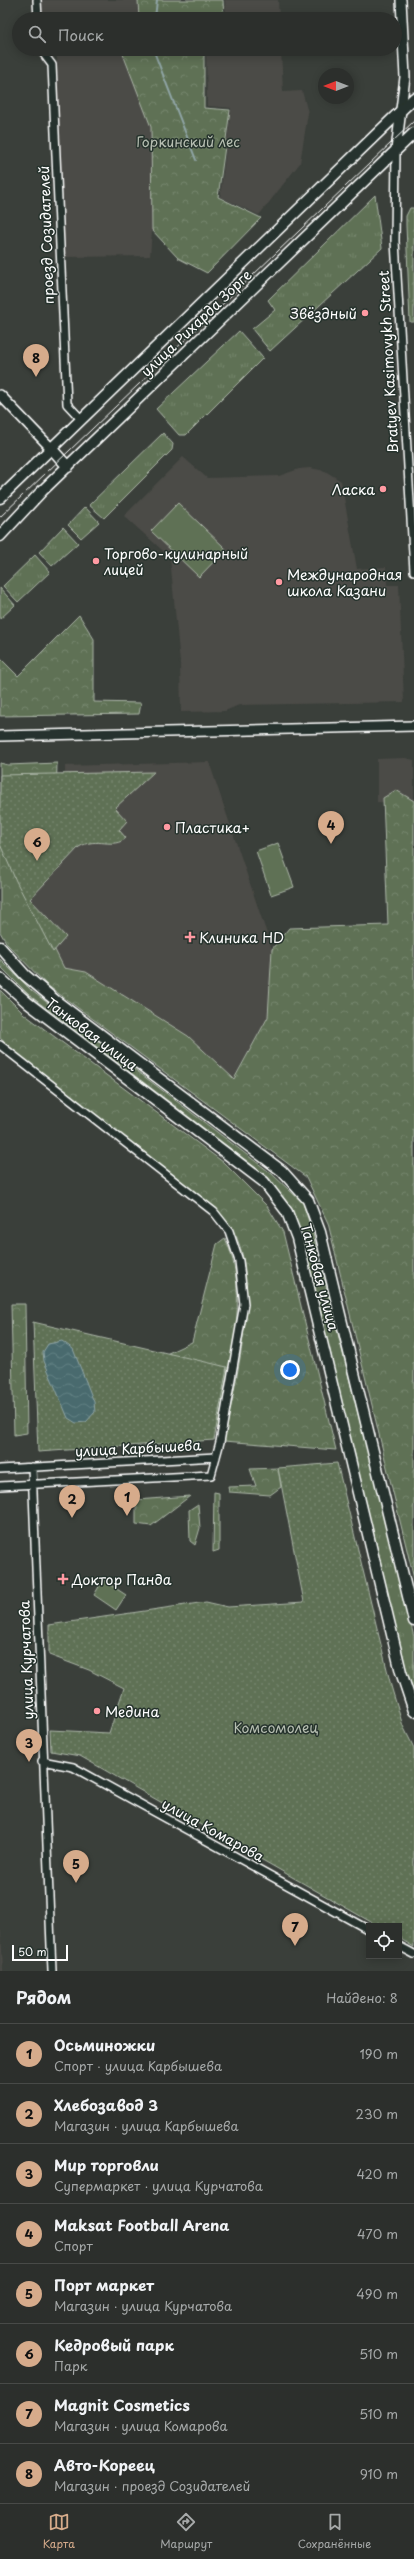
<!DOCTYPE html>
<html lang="ru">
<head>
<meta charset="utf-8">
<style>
  body { margin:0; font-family:"Playpen Sans",sans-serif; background:#343734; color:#f1f3f6 }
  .controls { position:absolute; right:12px; bottom:12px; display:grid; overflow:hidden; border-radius:0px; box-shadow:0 2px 10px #0003 }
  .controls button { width:36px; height:36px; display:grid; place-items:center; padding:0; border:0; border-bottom:1px solid #484a48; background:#2c2f2c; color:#f1f3f6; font:20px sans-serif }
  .compass { position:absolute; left:318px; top:68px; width:36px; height:36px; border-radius:50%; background:#2c2f2c; box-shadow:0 2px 10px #0003; rotate:270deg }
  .scale { position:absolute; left:12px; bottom:10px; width:56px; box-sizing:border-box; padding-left:4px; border:2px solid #fff; border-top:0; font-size:11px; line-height:14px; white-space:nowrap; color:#fff; -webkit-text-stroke:3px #26332d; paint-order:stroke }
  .you { position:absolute; left:290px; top:1370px; width:14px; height:14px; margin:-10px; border:3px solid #fff; border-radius:50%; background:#1a73e8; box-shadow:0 0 0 6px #1a73e833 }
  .badge { display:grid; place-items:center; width:26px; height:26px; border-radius:50%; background:#d6ab8b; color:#111; font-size:13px; font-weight:700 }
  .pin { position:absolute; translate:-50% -33px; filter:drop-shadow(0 1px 2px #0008) }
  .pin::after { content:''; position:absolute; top:21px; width:14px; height:12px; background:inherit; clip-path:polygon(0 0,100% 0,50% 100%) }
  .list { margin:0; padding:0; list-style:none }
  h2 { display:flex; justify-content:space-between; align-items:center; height:52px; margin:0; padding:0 16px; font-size:17px }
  h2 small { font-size:13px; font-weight:400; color:#a6a9a9 }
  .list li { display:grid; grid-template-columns:26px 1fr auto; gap:12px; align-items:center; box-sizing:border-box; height:60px; padding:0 16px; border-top:1px solid #484a48 }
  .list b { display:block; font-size:15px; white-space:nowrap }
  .list p { margin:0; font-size:13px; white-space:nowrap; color:#a6a9a9 }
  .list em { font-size:13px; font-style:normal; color:#a6a9a9 }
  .icon { flex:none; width:22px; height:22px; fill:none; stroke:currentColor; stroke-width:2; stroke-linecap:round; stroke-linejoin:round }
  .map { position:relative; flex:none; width:414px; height:1971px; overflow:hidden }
  .search { position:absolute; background:#2c2f2c; box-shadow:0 2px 10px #0003; left:12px; right:12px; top:12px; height:44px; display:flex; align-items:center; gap:10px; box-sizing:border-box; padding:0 14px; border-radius:22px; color:#a6a9a9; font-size:15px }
  .sheet { height:532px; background:#2c2f2c }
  nav { display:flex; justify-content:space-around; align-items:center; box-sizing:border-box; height:56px; border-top:1px solid #484a48; background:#2c2f2c; font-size:11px; color:#a6a9a9 }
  nav a { display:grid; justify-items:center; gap:2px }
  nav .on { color:#d6ab8b }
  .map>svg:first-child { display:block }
</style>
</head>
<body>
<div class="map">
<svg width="414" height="1971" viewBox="0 0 414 1971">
  <defs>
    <pattern id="grass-tufts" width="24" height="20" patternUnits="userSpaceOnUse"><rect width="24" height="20" fill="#5e7154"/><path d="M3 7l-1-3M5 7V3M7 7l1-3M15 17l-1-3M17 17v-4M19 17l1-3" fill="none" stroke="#76866e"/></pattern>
    <pattern id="forest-crowns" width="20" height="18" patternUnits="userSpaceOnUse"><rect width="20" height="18" fill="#5e7154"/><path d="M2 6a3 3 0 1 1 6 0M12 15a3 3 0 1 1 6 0" fill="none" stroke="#76866e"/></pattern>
    <pattern id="park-dots" width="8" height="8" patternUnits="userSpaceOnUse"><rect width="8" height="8" fill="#5e7154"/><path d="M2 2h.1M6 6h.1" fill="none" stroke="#76866e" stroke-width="1.8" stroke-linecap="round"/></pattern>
    <pattern id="water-waves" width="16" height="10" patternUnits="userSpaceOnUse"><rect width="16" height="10" fill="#486b6e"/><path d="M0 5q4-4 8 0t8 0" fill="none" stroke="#638184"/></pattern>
  </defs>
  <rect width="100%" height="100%" fill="#3a3f3a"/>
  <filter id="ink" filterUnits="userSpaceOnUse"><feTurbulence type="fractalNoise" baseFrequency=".025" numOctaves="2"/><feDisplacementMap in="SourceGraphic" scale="8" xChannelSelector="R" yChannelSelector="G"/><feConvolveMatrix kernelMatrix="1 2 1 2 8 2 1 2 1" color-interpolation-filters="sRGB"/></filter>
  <g filter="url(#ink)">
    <path fill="#4c4b47" d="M39 0H138L139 19H40Z
      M225 0H278L279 19H226Z
      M48 49H121L151 127 152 230 150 256 62 257 57 57Z
      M206 49H281L283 92 302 91 308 113 300 163 259 215 220 197 231 108 207 106Z
      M183 457 207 478 279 476 299 469 310 468 325 471 341 481 357 569 386 567 387 585H399L404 702 239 705 225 711 181 712 180 663 170 557 124 516Z
      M405 758 414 760V803L377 802V759Z
      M209 762 272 949 268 1017 233 1079 188 1036 86 972 64 968 29 898 66 856 65 766Z
      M0 1931H1L3 1971H0Z"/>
    <path fill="url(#grass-tufts)" stroke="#aeb8aa" d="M375 195 382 248 270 351 252 329 275 310 268 300Z
      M239 331 263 358 186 435H179L156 409Z
      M163 433 173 444 172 450 104 518 89 505Z
      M85 507 99 522 81 538 68 525Z
      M63 527 78 543 52 566 39 552Z
      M35 555 50 572 18 602 3 586Z
      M0 588 15 605 0 619Z
      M0 959 32 991 272 1174 303 1203 313 1234 414 1637V1693L406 1669 301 1238 291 1209 269 1178 29 995 0 966Z"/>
    <path fill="url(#forest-crowns)" stroke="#aeb8aa" d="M138 0H223L224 19H139Z
      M121 49H204V108L230 110 218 197 261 218 207 273 178 258 152 230 151 127Z
      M410 208H414V322H410L406 225V216Z
      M79 615 94 639V702L141 703 139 714 0 716V658L18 676Z
      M0 763 8 765 57 763 55 847 29 898 64 968 86 972 188 1036 234 1079 268 1017 272 949 289 928 388 925 383 798 396 790 414 801V1579L328 1223 306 1177 47 985 7 944 0 932Z
      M0 990 24 1014 223 1162 267 1206 283 1232 336 1450 224 1441C234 1385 263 1281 233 1231 229 1223 221 1216 216 1209L31 1066 0 1038Z
      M225 1238C252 1296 228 1368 218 1428H213L166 1354 192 1342 217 1244Z
      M11 1304H25L27 1433 14 1435Z
      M278 1468 281 1487 270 1495 229 1492 228 1487 256 1486 250 1469Z
      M214 1492 219 1493V1550L213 1552Z
      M190 1496 151 1526 136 1524V1500Z
      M198 1504 200 1528 195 1545 190 1541 189 1510Z"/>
    <path fill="url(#park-dots)" stroke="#aeb8aa" d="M154 772 115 808 127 821 119 830 126 838C113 850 97 836 79 847L30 899 66 937 53 952 16 881 0 844V775Z
      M33 1322 227 1367 214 1440 38 1452Z
      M337 1463 391 1686 403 1726 414 1748V1947L399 1938V1926H378L80 1756 51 1751 50 1730 109 1733 124 1688 89 1670 49 1655V1625L206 1602 228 1607 304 1602 278 1468Z"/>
    <path fill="#5e7154" stroke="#aeb8aa" d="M178 503 226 549 199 577 151 531Z
      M278 843 294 887 271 895 256 851Z
      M103 1580 126 1595 116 1610 94 1595Z"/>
    <path fill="url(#water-waves)" stroke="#91a6a8" d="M62 1341 73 1349 94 1402 95 1412 86 1422 76 1423 68 1418 44 1361 43 1352 48 1344Z"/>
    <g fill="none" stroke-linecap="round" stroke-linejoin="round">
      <path stroke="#91a6a8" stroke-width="2" d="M155 19 157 0
        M153 49 196 160"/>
      <defs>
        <path id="minor" d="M37 0 38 19
          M40 49 52 65 67 404 81 419
          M396 150 395 241 414 571
          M0 1045 214 1212 229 1231 239 1261 244 1304 220 1442 211 1475 0 1486
          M32 1467 52 1971
          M0 1469 216 1457
          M42 1761 73 1767 369 1930
          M399 1946 414 1954"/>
        <path id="tertiary" d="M396 150 405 77 401 0
          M0 395 51 448
          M0 736 414 726"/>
        <path id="secondary" d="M51 448 68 467
          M0 498 414 98
          M0 536 42 491 414 133
          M0 947 25 975 56 1001 282 1171 308 1200 320 1232 414 1621
          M0 978 28 1003 264 1182 287 1212 297 1238 401 1672 414 1711"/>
      </defs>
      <use href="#minor" stroke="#fff" stroke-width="10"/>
      <use href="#tertiary" stroke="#fff" stroke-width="12"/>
      <use href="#secondary" stroke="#fff" stroke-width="13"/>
      <use href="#minor" stroke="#26332d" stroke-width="7"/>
      <use href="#tertiary" stroke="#26332d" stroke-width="9"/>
      <use href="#secondary" stroke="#26332d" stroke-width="10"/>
      <path stroke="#fff" stroke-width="1" d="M0 517 414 121"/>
    </g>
  </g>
  <g fill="#ff9aa2" stroke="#26332d" stroke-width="1.5">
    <circle cx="365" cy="313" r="4"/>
    <circle cx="383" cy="489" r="4"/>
    <circle cx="96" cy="561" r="4"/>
    <circle cx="279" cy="582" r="4"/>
    <circle cx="167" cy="827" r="4"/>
    <path d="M188 931h4v4h4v4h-4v4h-4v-4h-4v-4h4z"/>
    <path d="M61 1573h4v4h4v4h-4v4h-4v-4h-4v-4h4z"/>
    <circle cx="97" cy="1711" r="4"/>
  </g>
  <g text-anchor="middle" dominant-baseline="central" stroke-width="3" stroke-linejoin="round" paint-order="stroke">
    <g font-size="14" fill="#b7bfb2" stroke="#26332d">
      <text x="188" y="141">Горкинский лес</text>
      <text x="276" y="1727">Комсомолец</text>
    </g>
    <g font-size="14" fill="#fff" stroke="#26332d">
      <text transform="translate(46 235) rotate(-92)">проезд Созидателей</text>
      <text transform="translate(196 323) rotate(-44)">улица Рихарда Зорге</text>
      <text transform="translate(388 362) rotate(-93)">Bratyev Kasimovykh Street</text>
      <text transform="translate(92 1034) rotate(37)">Танковая улица</text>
      <text transform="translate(320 1277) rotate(75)">Танковая улица</text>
      <text transform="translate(138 1448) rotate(-3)">улица Карбышева</text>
      <text transform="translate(26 1660) rotate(-92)">улица Курчатова</text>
      <text transform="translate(213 1830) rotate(29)">улица Комарова</text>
    </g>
    <g font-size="14" fill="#fff" stroke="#26332d" text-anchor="start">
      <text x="357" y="313" text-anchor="end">Звёздный</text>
      <text x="375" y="489" text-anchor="end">Ласка</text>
      <text x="104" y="553">Торгово-кулинарный<tspan x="104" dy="16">лицей</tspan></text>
      <text x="287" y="574">Международная<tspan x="287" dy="16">школа Казани</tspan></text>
      <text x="175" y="827">Пластика+</text>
      <text x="199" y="937">Клиника HD</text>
      <text x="72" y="1579">Доктор Панда</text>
      <text x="105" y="1711">Медина</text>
    </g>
  </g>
</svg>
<div class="controls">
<button><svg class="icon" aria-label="locate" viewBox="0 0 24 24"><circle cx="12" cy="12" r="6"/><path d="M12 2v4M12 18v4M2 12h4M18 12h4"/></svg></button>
</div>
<svg class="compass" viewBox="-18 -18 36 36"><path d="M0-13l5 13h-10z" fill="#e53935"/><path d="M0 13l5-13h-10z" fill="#a6a9a9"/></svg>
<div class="scale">50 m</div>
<div class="you"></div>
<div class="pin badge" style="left:127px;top:1516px">1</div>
<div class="pin badge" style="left:72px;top:1518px">2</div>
<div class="pin badge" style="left:29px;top:1762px">3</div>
<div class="pin badge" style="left:331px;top:844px">4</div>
<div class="pin badge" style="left:76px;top:1883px">5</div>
<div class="pin badge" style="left:37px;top:861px">6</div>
<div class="pin badge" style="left:295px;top:1946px">7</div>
<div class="pin badge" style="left:36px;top:377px">8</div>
<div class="search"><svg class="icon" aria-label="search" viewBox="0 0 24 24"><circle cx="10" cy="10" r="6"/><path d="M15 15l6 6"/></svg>Поиск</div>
</div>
<section class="sheet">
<h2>Рядом<small>Найдено: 8</small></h2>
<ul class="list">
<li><span class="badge">1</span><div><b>Осьминожки</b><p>Спорт · улица Карбышева</p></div><em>190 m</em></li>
<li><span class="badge">2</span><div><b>Хлебозавод 3</b><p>Магазин · улица Карбышева</p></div><em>230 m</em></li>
<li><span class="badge">3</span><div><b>Мир торговли</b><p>Супермаркет · улица Курчатова</p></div><em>420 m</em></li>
<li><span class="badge">4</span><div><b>Maksat Football Arena</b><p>Спорт</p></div><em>470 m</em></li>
<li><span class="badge">5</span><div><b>Порт маркет</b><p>Магазин · улица Курчатова</p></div><em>490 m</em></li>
<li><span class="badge">6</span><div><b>Кедровый парк</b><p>Парк</p></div><em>510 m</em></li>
<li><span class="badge">7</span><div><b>Magnit Cosmetics</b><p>Магазин · улица Комарова</p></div><em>510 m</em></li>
<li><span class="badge">8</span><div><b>Авто-Кореец</b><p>Магазин · проезд Созидателей</p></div><em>910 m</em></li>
</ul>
</section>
<nav>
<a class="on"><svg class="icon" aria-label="map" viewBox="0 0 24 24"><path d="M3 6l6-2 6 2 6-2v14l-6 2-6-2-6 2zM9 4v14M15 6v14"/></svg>Карта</a>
<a><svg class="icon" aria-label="directions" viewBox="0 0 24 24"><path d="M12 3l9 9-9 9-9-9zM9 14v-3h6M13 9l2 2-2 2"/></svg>Маршрут</a>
<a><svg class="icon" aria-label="saved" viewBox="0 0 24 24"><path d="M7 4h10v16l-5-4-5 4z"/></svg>Сохранённые</a>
</nav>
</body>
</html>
